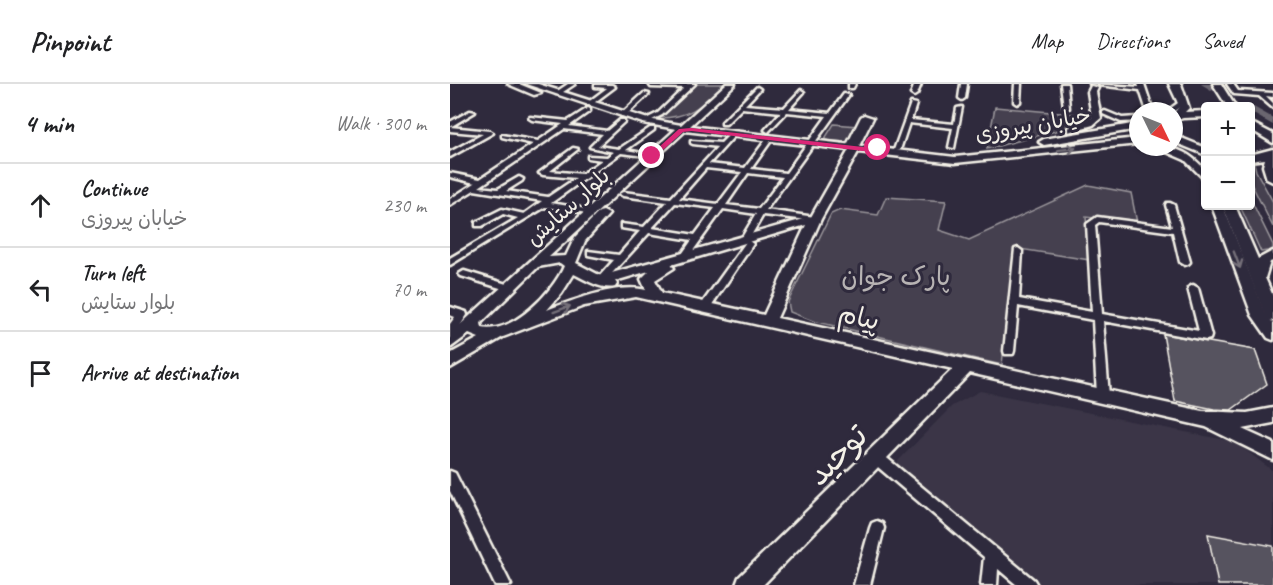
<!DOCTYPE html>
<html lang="en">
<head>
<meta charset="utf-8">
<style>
  body { margin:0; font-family:Caveat,"Playpen Sans Arabic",sans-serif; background:#f2f2f2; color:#202124 }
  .controls { position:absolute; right:18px; top:18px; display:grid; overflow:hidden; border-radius:6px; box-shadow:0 2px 4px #0004 }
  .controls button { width:54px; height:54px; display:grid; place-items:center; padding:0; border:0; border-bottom:2px solid #e0e0e0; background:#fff; color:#202124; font:30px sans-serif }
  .compass { position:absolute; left:679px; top:18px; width:54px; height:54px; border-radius:50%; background:#fff; box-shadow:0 2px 4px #0004; rotate:133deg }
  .stop { position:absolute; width:18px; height:18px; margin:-14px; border:4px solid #db2777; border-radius:50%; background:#fff }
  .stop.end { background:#db2777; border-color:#fff; box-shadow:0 2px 6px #0008 }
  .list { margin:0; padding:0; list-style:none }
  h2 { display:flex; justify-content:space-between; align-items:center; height:78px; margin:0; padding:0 24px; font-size:26px }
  h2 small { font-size:20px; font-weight:400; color:#757577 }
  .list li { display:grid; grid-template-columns:39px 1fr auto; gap:18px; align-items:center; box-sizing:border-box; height:84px; padding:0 24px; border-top:2px solid #e0e0e0 }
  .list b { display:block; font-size:22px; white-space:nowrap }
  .list p { margin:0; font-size:20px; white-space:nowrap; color:#757577 }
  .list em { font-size:20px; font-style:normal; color:#757577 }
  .icon { flex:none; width:33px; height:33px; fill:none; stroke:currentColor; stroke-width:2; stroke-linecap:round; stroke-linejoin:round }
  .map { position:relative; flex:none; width:823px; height:501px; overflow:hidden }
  header { display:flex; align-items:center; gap:36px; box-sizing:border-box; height:84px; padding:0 30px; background:#fff; border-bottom:2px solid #e0e0e0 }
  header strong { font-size:28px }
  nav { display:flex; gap:33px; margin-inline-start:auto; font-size:21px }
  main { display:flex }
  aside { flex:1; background:#fff }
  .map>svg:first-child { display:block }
</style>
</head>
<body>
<header>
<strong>Pinpoint</strong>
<nav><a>Map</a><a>Directions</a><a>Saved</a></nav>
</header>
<main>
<aside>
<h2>4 min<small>Walk · 300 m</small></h2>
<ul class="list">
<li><svg class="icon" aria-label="ahead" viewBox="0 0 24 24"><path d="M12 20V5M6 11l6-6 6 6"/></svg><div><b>Continue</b><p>خیابان پیروزی</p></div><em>230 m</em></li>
<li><svg class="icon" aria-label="left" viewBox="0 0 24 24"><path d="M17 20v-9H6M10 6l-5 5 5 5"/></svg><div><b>Turn left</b><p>بلوار ستایش</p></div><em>70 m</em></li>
<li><svg class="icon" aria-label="arrive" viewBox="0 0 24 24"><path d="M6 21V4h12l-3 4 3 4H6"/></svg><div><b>Arrive at destination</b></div></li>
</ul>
</aside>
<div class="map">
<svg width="823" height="501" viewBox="0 0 823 501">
  <rect width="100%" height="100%" fill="#2f2a3d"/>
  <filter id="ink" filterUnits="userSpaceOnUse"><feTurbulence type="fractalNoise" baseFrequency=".0167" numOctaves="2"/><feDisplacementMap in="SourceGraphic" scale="12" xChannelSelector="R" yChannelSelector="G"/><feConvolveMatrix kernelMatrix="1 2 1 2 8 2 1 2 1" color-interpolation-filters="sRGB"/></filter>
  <g filter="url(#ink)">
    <path fill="#3b3647" d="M530 307 785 358 823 387V462L759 450 768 501H586L449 387 448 377 502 322Z"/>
    <path fill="#454050" stroke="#9c989c" stroke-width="1.5" d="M244 0H275C253 20 241 34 209 34Z
      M545 23 643 32 640 38 537 65Z
      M384 40 407 42 398 58 374 56Z
      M801 79H804L806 87 823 118V143L801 99Z
      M638 101 681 109 687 139 636 133 640 176 564 164 552 281 363 237 340 228 338 218 381 130 390 126 428 131 436 113 496 117 489 146 519 156Z
      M801 116 823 161V166L811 168 790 122H800Z"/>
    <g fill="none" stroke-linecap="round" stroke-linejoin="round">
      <path fill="#6a6670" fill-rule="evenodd" d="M751 0H762L765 3 761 6Z
        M800 21 823 34V41L800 28V22H796Z"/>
    </g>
    <path fill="#56525f" stroke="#f4f1e8" stroke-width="1.5" d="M713 250 805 266 817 300 781 326 764 325 725 317Z
      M758 450 823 462V501H768Z"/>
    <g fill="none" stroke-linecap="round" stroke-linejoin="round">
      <defs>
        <path id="street" d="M118 0H125L110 10H106V8Z
          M199 0H245L212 31 196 39 194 38V36L208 29 234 4 201 3Z
          M399 0H405L403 4H399Z
          M465 0H471L467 10 464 12 461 10Z
          M511 0H517L515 14 512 16 509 14Z
          M565 0H571L570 18 567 20 564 18Z
          M611 0H617L619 24 614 23Z
          M640 0 689 3 688 0H694L703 27H697L690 6Z
          M719 0H725L734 20 724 27H717L728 19Z
          M777 0H783L788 7 823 9V13L816 12 823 19V24L809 12 784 10Z
          M145 1H162L165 3 141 21H137V19L157 4 145 3Z
          M307 3 310 5 295 21 334 24 351 6 354 8 339 25 380 29 394 10 399 11 316 126 365 133 369 135 368 137 313 131 299 155 295 158 291 155 306 130 273 125 237 175 234 176 230 173 242 156 199 149 153 199H147L145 197 147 195 164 176 138 171V167L169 171 190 147 171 144V140L194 143 217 118 173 112 169 110 173 108 221 114 268 63 243 60 241 59V57L271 59 281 49H285V51L259 80 295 84 318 53H322L323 54 301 85 336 89 377 32 337 28 318 48 315 46 331 28 292 24 276 40H272V38ZM256 84 292 88 268 120 229 115ZM298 89 333 93 309 125 276 121ZM225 119 265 124 245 151 202 144Z
          M194 9 199 10 175 32H171V30Z
          M461 19 466 20 461 36 504 40 507 24 512 23 504 64 499 63 503 44 459 39 450 66 445 67 444 66Z
          M138 24 140 25V27L119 42 157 47 170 36H174V38L148 62 169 65 200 44H204V46L176 66 204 71V73L171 69 101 119 142 126 146 128 145 130 95 123 0 181V174L68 134 53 130 32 142H26V138L52 125 74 130 92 117 24 106 0 121V115L25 99 0 93V89L30 95 83 60 52 53V51L88 57 113 40 82 36 79 34 80 33 118 37ZM114 45 153 50 140 63 164 68 157 73 138 72V74L152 76 132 90 100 87 128 65 123 64 89 89 93 91 126 94 98 113 56 107 72 97 73 95 69 93 48 105 29 103Z
          M20 27 25 28 0 43V38Z
          M655 27 672 34 688 33V37L671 38 653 30V28Z
          M414 31 423 34 408 64 405 66 402 64H397L396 63 411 33Z
          M0 43 40 47 43 49 0 73V68L33 50 0 47Z
          M717 119H720L724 121 740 178 738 180 735 181 730 178 723 148 649 138 645 141 652 230 749 247 738 204 743 201 748 204 761 252 760 255 756 256 653 237 659 312 657 315 653 317 649 315 647 312 643 236 568 222 564 267 563 270H555L554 267 565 165 568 164 572 167 569 215 642 228 637 140 647 133 722 143 716 121Z
          M299 157 303 160 259 225H251L250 223 251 221 296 158Z
          M14 187 63 202 65 204 60 207 11 192 9 190Z
          M0 223 16 228 17 231 4 251 0 252V240L5 233 0 231Z
          M427 368 432 370 584 496 587 501H567L548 485 547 501H531L534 473 422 378 421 374 422 370Z
          M0 387 5 389 61 501H45L0 407Z
          M427 437 432 439 434 444 420 501H404L420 444 422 439Z"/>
        <path id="secondary" d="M58 0H69L91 9 84 11Z
          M76 0H88L198 35 231 41 276 0H285L240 42 505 73 688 54V60L505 79 408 68 371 135 327 234 752 327 797 329 823 324V339L792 345 823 359V376L756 343 520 289 313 501H286L289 493 503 285 186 213 134 222 53 253 0 284V270L29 254 19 250 0 264V250L226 45 193 39ZM235 47 399 66 361 133 151 192 126 179 135 157 159 130 153 127 149 128 125 153 116 172 99 173ZM356 141 314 231 212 209 205 196 224 184 221 181ZM110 179 114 182C104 207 62 251 32 244L31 239 88 183ZM199 187 191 195 196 206C168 199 124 216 97 226L112 209 124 190C136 196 152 206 165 203L167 200 165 197Z
          M641 2 648 4 646 8 651 34 643 41 618 48V44L642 33 638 8Z
          M688 39V45L594 61 589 58 594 55Z
          M705 63C729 63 740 69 756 87V97L735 76Z
          M762 122H773L815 229 823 239V256L818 254 802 231Z"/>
        <path id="primary" d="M723 0H731L739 24 735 28 756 27V33L733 34 724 37V29L729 23Z
          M763 0H771L785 22H777Z
          M800 38 823 50V59L800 45Z
          M724 51 756 64V71L724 58Z
          M823 65V98L817 95 813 82 815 75 800 77V71Z
          M773 122H785L808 175 823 167V177L820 178 815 194 823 212V237L817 235 815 231Z"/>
      </defs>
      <use href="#street" stroke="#f4f1e8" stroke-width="5"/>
      <use href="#secondary" stroke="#f4f1e8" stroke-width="5"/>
      <use href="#primary" stroke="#f4f1e8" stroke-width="5"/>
      <use href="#street" fill="#2f2a3d" fill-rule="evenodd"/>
      <use href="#secondary" fill="#2f2a3d" fill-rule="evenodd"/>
      <use href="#primary" fill="#2f2a3d" fill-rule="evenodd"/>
    </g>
    <defs><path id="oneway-shaft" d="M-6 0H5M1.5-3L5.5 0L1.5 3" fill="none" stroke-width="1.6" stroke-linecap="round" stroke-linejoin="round" transform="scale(1.5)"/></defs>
    <g stroke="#747079">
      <use href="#oneway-shaft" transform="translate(617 65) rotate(-7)"/>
      <use href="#oneway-shaft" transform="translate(787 176) rotate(69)"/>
      <use href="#oneway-shaft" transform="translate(112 225) rotate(-20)"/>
    </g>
  </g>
  <path fill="#db2777" d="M241 44 413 63 431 64 413 67 241 47 233 48 204 74H200V71L229 45Z"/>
  <g text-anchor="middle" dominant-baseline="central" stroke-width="6" stroke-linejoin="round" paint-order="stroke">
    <g font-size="22" fill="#f4f1e8" stroke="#2f2a3d">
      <text transform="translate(583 41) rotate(-10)">خیابان پیروزی</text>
      <text transform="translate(118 123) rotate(-42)">بلوار ستایش</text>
    </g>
    <g font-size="26" fill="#b7b3b3" stroke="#2f2a3d">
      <text x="446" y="192">پارک جوان</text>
    </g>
    <g font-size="26" fill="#f4f1e8" stroke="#2f2a3d">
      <text transform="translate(409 233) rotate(13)">پیام</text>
    </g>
    <g font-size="32" fill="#f4f1e8" stroke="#2f2a3d">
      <text transform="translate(387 371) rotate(-45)">توحید</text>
    </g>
  </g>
</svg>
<div class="controls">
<button>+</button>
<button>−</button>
</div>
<svg class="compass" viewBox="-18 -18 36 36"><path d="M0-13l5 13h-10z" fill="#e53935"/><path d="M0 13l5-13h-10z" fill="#757577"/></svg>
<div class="stop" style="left:428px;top:64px"></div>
<div class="stop end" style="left:202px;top:72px"></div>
</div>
</main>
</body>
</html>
